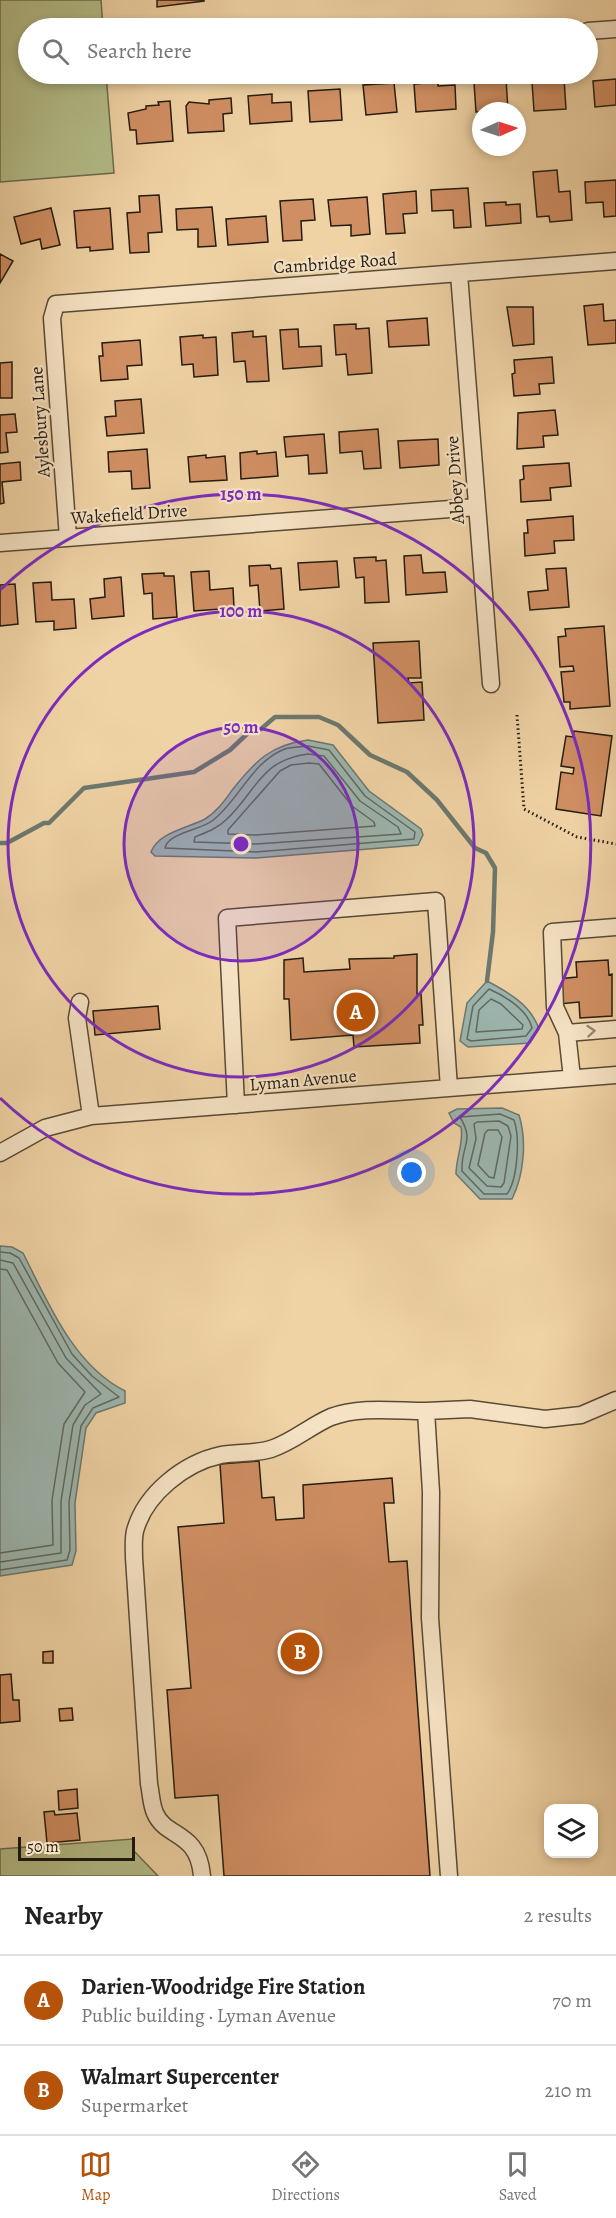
<!DOCTYPE html>
<html lang="en">
<head>
<meta charset="utf-8">
<style>
  body { margin:0; font-family:Alegreya,serif; background:#f6f6f6; color:#222 }
  .controls { position:absolute; right:18px; bottom:18px; display:grid; overflow:hidden; border-radius:12px; box-shadow:0 3px 9px #0003 }
  .controls button { width:54px; height:54px; display:grid; place-items:center; padding:0; border:0; border-bottom:2px solid #e0e0e0; background:#fff; color:#222; font:30px sans-serif }
  .compass { position:absolute; left:472px; top:102px; width:54px; height:54px; border-radius:50%; background:#fff; box-shadow:0 3px 9px #0003; rotate:87deg }
  .scale { position:absolute; left:18px; bottom:15px; width:117px; box-sizing:border-box; padding-left:6px; border:3px solid #251c10; border-top:0; font-size:16px; line-height:21px; white-space:nowrap; color:#251c10; -webkit-text-stroke:4px #f5e2c4; paint-order:stroke }
  .you { position:absolute; left:412px; top:1173px; width:21px; height:21px; margin:-15px; border:4px solid #fff; border-radius:50%; background:#1a73e8; box-shadow:0 0 0 9px #1a73e833 }
  .badge { display:grid; place-items:center; width:39px; height:39px; border-radius:50%; background:#b45309; color:#fff; font-size:20px; font-weight:700 }
  .pin { position:absolute; translate:-50% -50%; border:3px solid #fff; box-shadow:0 2px 6px #0006 }
  .list { margin:0; padding:0; list-style:none }
  h2 { display:flex; justify-content:space-between; align-items:center; height:78px; margin:0; padding:0 24px; font-size:26px }
  h2 small { font-size:20px; font-weight:400; color:#767676 }
  .list li { display:grid; grid-template-columns:39px 1fr auto; gap:18px; align-items:center; box-sizing:border-box; height:90px; padding:0 24px; border-top:2px solid #e0e0e0 }
  .list b { display:block; font-size:22px; white-space:nowrap }
  .list p { margin:0; font-size:20px; white-space:nowrap; color:#767676 }
  .list em { font-size:20px; font-style:normal; color:#767676 }
  .icon { flex:none; width:33px; height:33px; fill:none; stroke:currentColor; stroke-width:2; stroke-linecap:round; stroke-linejoin:round }
  .map { position:relative; flex:none; width:616px; height:1876px; overflow:hidden }
  .search { position:absolute; background:#fff; box-shadow:0 3px 9px #0003; left:18px; right:18px; top:18px; height:66px; display:flex; align-items:center; gap:15px; box-sizing:border-box; padding:0 21px; border-radius:33px; color:#767676; font-size:22px }
  .sheet { height:258px; background:#fff }
  nav { display:flex; justify-content:space-around; align-items:center; box-sizing:border-box; height:84px; border-top:2px solid #e0e0e0; background:#fff; font-size:16px; color:#767676 }
  nav a { display:grid; justify-items:center; gap:3px }
  nav .on { color:#b45309 }
  .map>svg:first-child { display:block }
</style>
</head>
<body>
<div class="map">
<svg width="616" height="1876" viewBox="0 0 616 1876">
  <rect width="100%" height="100%" fill="#f0d3a5"/>
  <filter id="stains"><feTurbulence type="fractalNoise" baseFrequency=".00333" numOctaves="4"/><feColorMatrix values="0 0 0 0 .2 0 0 0 0 .09 0 0 0 0 .02 0 0 0 .5 -.17"/></filter>
  <radialGradient id="worn" r=".72"><stop offset=".6" stop-color="#630" stop-opacity="0"/><stop offset="1" stop-color="#630" stop-opacity=".3"/></radialGradient>
  <path fill="#b4be8a" stroke="#6c6d4d" stroke-width="1.5" d="M0 0H101L103 28H28V74H106L114 173 0 182Z
    M133 1839 134 1851 158 1876H0V1849Z"/>
  <path fill="#9cb6af" stroke="#6c786f" stroke-width="1.5" d="M308 740 333 745 369 791 421 829 423 835 418 845 256 858 155 856 151 852C159 832 188 828 205 819 217 812 225 800 233 789 256 760 271 745 308 740Z
    M487 981C508 992 531 1005 539 1029L530 1043 468 1047 460 1041 467 1003Z
    M502 1108 519 1115C527 1141 524 1175 512 1199H480L456 1174C456 1158 464 1142 461 1127L454 1123 449 1113 457 1109Z
    M0 1246 12 1247 23 1253C48 1302 73 1365 125 1391V1403L96 1413 86 1428 75 1503 76 1551 72 1565 0 1576Z"/>
  <g fill="none" stroke-linecap="round" stroke-linejoin="round">
    <path stroke="#606960" stroke-width="1.5" d="M308 746 329 750 365 796 415 832 414 839 256 852 165 848C168 833 200 830 212 821 238 802 252 761 285 749 292 747 301 747 308 746Z
      M308 754 324 756 360 801 398 827 401 834 256 844 194 842 195 837C207 832 218 828 227 819 257 790 261 760 308 754Z
      M309 763 319 764 352 806 374 822 375 826 256 835 228 834V830L280 771 291 765Z
      M489 989C505 996 528 1010 532 1028L526 1036 471 1041 467 1039 473 1006Z
      M491 999 501 1004 523 1025 522 1029 476 1032 479 1010Z
      M500 1114 514 1120C520 1137 518 1179 507 1194H484L462 1171C461 1144 475 1142 460 1117Z
      M499 1121 508 1126 511 1136 504 1183 501 1187 487 1186 469 1168 476 1139 474 1124 477 1122Z
      M488 1130H498L502 1137 494 1178 489 1177 478 1165 485 1133Z
      M0 1252 10 1253 19 1258 72 1354 92 1376 119 1397 93 1408 81 1426 69 1502 70 1550 67 1560 0 1570
      M0 1260 13 1263 66 1358 101 1394 85 1405 73 1425 61 1501V1553L0 1562
      M0 1269 7 1270 58 1363 85 1392 64 1424 52 1500 53 1545 0 1553"/>
    <path stroke="#6c786f" stroke-width="4.5" d="M0 843H7L44 823H49L84 788 194 772 230 750 248 733 261 729 275 717H319L338 725 370 755 407 772 437 800 475 848 486 853 495 868 493 932 487 981"/>
  </g>
  <path fill="#d08f63" stroke="#251c10" stroke-width="1.5" d="M157 0H204V1L157 7Z
    M564 78 566 109 534 111 532 82Z
    M506 79 508 110 476 112 474 83Z
    M616 79V105L595 107 593 81Z
    M438 82V86L455 85 456 109 416 112 414 84Z
    M394 83 397 112 366 115 363 85Z
    M340 89 342 120 310 122 308 91Z
    M272 94V103L291 102 292 121 250 124 248 96Z
    M231 98 232 113 223 114 224 131 188 133 186 106 189 102 209 104V100Z
    M170 101 173 141 137 144 136 130H130L128 113 146 109V106L159 105 158 102Z
    M557 170 559 192 570 191 572 220 550 222 549 216 537 217 533 172Z
    M616 180V216L604 217 603 202 586 203 585 182Z
    M468 188 471 227 454 228 453 210 432 211 431 190Z
    M416 191 417 213 403 214 405 233 386 234 383 194Z
    M159 195 162 232 148 233 149 252 130 253 127 213 140 212 139 196Z
    M367 197 370 234 351 236V225L331 226 328 200Z
    M313 199 315 220 301 221 302 240 283 241 280 201Z
    M506 202V205L520 204 521 223 486 226 484 203Z
    M212 207 216 246 198 247V229L177 230 176 209Z
    M51 208 60 245 42 249 40 239 21 244 14 217Z
    M110 208 113 249 90 251V247L77 248 74 211Z
    M266 216 268 242 228 245 226 219Z
    M0 254 13 261 0 283Z
    M603 304 604 321 616 320V343L588 345 584 306Z
    M507 307H533L534 344 513 346Z
    M427 318 429 345 389 347 387 321Z
    M356 324V329L369 328 372 373 348 375 346 354 336 355 334 325Z
    M298 329 299 347 321 346 322 366 283 369 280 330Z
    M253 331V337L266 336 269 381 247 382 245 361 234 362 232 333Z
    M203 335V338L216 337 218 375 194 377 193 364 182 365 180 337Z
    M140 340 142 365 127 366 128 379 101 381 99 356H103L102 343Z
    M552 357 554 383 539 384 540 394 514 396 512 374 515 373 514 360Z
    M12 362V398H0V363Z
    M141 399 144 433 107 436 105 417 116 416 115 401Z
    M555 410 558 435 543 436 544 447 517 449 518 413Z
    M15 414 17 432 6 433 8 452 0 453V415Z
    M378 429 381 468 364 469 362 451 340 453 339 432Z
    M324 434 327 473 309 474 308 455 286 457 284 437Z
    M438 439 439 465 400 468 398 441Z
    M147 449 150 488 132 489 131 471 109 472 108 452Z
    M257 451V454L276 452 278 476 241 479 240 453Z
    M206 455V458L225 456 227 480 190 482 188 457Z
    M20 462 21 480 2 482 4 503 0 504V464Z
    M569 463 571 486 550 488 551 500 521 502 520 480 524 479 523 466Z
    M573 516 574 540 554 541 555 553 525 556 524 533H528L527 520Z
    M421 555 423 573 445 572 447 592 406 595 404 556Z
    M376 557V561L386 560 389 602 365 603 364 577 356 578 354 558Z
    M337 561 339 587 300 590 298 563Z
    M270 565 271 569 281 568 284 609 260 611 258 585 250 586 249 566Z
    M566 568 569 607 530 610 528 592 548 590 546 569Z
    M209 571 210 590 233 588 234 608 194 611 191 572Z
    M164 573V576H174L177 617 153 619 152 593 144 594 142 574Z
    M121 577 124 616 92 619 90 599 105 597 104 579Z
    M51 582 52 600 74 599 76 628 54 630V621L36 622 33 583Z
    M15 584 18 624 0 626V585Z
    M604 626 610 706 570 709V702H564L561 672 574 671 573 666 560 667 558 637 566 636 565 629Z
    M419 641 421 678H408L409 683 422 682 424 720 378 723 373 643Z
    M574 731 612 736 601 816 556 809 561 772 573 774 574 768 561 766 566 736 573 737Z
    M417 954V994H421L423 1025H419L420 1043 354 1047 353 1035 291 1040 289 999H284V960L303 958 304 972 350 969 349 959 394 958V956Z
    M608 960 609 975 612 974V1016L580 1018 579 1002 559 1004 557 979 577 977 576 962Z
    M158 1006 160 1029 95 1035 93 1011Z
    M259 1461 262 1498 274 1497 276 1520 304 1518 303 1485 392 1478 394 1503H384L389 1562 407 1561 430 1876H224L218 1795 175 1798 167 1690 191 1688 178 1527 224 1523 220 1464Z
    M53 1651V1663H43V1652Z
    M11 1674 13 1700H19L20 1721 0 1723V1675Z
    M72 1708 73 1720 60 1721 59 1709Z
    M77 1789 78 1808 59 1810 58 1791Z
    M54 1811 55 1815 77 1813 80 1840 47 1843 44 1812Z"/>
  <g fill="none" stroke-linecap="round" stroke-linejoin="round">
    <defs>
      <path id="minor" d="M588 31 616 29
        M459 274 491 684
        M68 538 52 318 56 304 616 261
        M0 543 477 507
        M80 1002 77 1018 91 1116
        M567 1033 616 1029
        M572 1078 567 1033 555 1007 552 932 616 927
        M236 1105 227 918 436 901 449 1088
        M0 1153 45 1128 91 1116 616 1075
        M202 1876C198 1830 166 1839 155 1813 151 1804 151 1793 149 1784L134 1558C134 1549 133 1539 135 1531 145 1494 184 1463 221 1455 237 1452 255 1454 271 1449 293 1442 310 1426 331 1417 360 1406 395 1411 426 1411
        M449 1876 430 1618 431 1492 426 1411 470 1409 545 1419 581 1415 616 1400"/>
    </defs>
    <use href="#minor" stroke="#584a35" stroke-width="19"/>
    <path stroke="#251c10" stroke-width="3" stroke-dasharray="1.5 3" stroke-linecap="butt" d="M517 715 524 809 577 837 616 844"/>
    <use href="#minor" stroke="#f5e2c4" stroke-width="16"/>
  </g>
  <defs><path id="oneway-chevron" d="M-2-3.5L2.5 0L-2 3.5" fill="none" stroke-width="1.6" stroke-linecap="round" stroke-linejoin="round" transform="scale(1.5)"/></defs>
  <use stroke="#978973" href="#oneway-chevron" transform="translate(591 1031) rotate(-5)"/>
  <circle cx="241" cy="844" r="117" fill="#7b2cbf" fill-opacity=".12"/>
  <g fill="none" stroke="#7b2cbf" stroke-width="3">
    <circle cx="241" cy="844" r="117"/>
    <circle cx="241" cy="844" r="233"/>
    <path d="M0 590A350 350 0 1 1 0 1098"/>
  </g>
  <g text-anchor="middle" dominant-baseline="central" stroke-width="4.5" stroke-linejoin="round" paint-order="stroke">
    <g font-size="18" fill="#251c10" stroke="#f5e2c4">
      <text transform="translate(335 263) rotate(-4)">Cambridge Road</text>
      <text transform="translate(40 422) rotate(-94)">Aylesbury Lane</text>
      <text transform="translate(455 480) rotate(-94)">Abbey Drive</text>
      <text transform="translate(129 514) rotate(-4)">Wakefield Drive</text>
      <text transform="translate(303 1080) rotate(-5)">Lyman Avenue</text>
    </g>
  </g>
  <circle cx="241" cy="844" r="9" fill="#7b2cbf" stroke="#f5e2c4" stroke-width="3"/>
  <g font-size="18" text-anchor="middle" font-weight="bold" fill="#7b2cbf" stroke="#f5e2c4" stroke-width="4.5" stroke-linejoin="round" paint-order="stroke">
    <text x="241" y="500">150 m</text>
    <text x="241" y="617">100 m</text>
    <text x="241" y="733">50 m</text>
  </g>
  <rect width="100%" height="100%" filter="url(#stains)"/>
  <rect width="100%" height="100%" fill="url(#worn)"/>
</svg>
<div class="controls">
<button><svg class="icon" aria-label="layers" viewBox="0 0 24 24"><path d="M12 4l9 5-9 5-9-5zM3 14l9 5 9-5"/></svg></button>
</div>
<svg class="compass" viewBox="-18 -18 36 36"><path d="M0-13l5 13h-10z" fill="#e53935"/><path d="M0 13l5-13h-10z" fill="#767676"/></svg>
<div class="scale">50 m</div>
<div class="you"></div>
<div class="pin badge" style="left:356px;top:1012px">A</div>
<div class="pin badge" style="left:300px;top:1652px">B</div>
<div class="search"><svg class="icon" aria-label="search" viewBox="0 0 24 24"><circle cx="10" cy="10" r="6"/><path d="M15 15l6 6"/></svg>Search here</div>
</div>
<section class="sheet">
<h2>Nearby<small>2 results</small></h2>
<ul class="list">
<li><span class="badge">A</span><div><b>Darien-Woodridge Fire Station</b><p>Public building · Lyman Avenue</p></div><em>70 m</em></li>
<li><span class="badge">B</span><div><b>Walmart Supercenter</b><p>Supermarket</p></div><em>210 m</em></li>
</ul>
</section>
<nav>
<a class="on"><svg class="icon" aria-label="map" viewBox="0 0 24 24"><path d="M3 6l6-2 6 2 6-2v14l-6 2-6-2-6 2zM9 4v14M15 6v14"/></svg>Map</a>
<a><svg class="icon" aria-label="directions" viewBox="0 0 24 24"><path d="M12 3l9 9-9 9-9-9zM9 14v-3h6M13 9l2 2-2 2"/></svg>Directions</a>
<a><svg class="icon" aria-label="saved" viewBox="0 0 24 24"><path d="M7 4h10v16l-5-4-5 4z"/></svg>Saved</a>
</nav>
</body>
</html>
